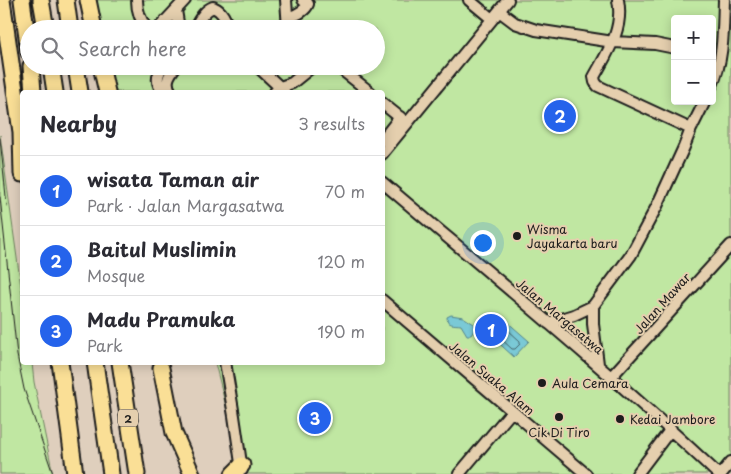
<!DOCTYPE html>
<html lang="en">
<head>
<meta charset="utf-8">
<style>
  body { margin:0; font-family:"Playpen Sans",sans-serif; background:#f7f7f7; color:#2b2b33 }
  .controls { position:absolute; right:15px; top:15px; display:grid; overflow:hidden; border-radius:5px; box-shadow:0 2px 12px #0003 }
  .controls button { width:45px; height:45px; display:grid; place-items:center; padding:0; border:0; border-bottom:1px solid #e1e1e2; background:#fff; color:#2b2b33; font:25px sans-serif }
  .you { position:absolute; left:482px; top:242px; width:18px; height:18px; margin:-12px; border:4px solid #fff; border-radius:50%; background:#1a73e8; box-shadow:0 0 0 8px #1a73e833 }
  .badge { display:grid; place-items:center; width:32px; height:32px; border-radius:50%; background:#2563eb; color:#fff; font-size:16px; font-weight:700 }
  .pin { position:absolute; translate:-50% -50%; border:2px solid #fff; box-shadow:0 1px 5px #0006 }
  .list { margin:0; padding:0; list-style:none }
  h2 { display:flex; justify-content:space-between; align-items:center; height:65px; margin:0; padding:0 20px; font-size:21px }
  h2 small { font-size:16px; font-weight:400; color:#7c7c81 }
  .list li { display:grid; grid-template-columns:32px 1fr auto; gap:15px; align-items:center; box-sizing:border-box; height:70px; padding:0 20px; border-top:1px solid #e1e1e2 }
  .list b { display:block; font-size:19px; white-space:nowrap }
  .list p { margin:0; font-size:16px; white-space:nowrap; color:#7c7c81 }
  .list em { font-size:16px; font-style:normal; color:#7c7c81 }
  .icon { flex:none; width:28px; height:28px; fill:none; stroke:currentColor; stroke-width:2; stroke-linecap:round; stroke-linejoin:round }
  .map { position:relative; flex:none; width:731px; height:474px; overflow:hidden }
  .search { position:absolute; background:#fff; box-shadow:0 2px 12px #0003; left:20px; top:20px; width:365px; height:55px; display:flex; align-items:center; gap:12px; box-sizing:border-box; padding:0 18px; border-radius:28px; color:#7c7c81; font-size:19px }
  .panel { position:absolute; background:#fff; box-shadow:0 2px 12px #0003; left:20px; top:90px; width:365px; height:275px; border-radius:5px }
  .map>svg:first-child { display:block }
</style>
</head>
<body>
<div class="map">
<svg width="731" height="474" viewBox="0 0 731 474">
  <rect width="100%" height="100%" fill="#dfcfbd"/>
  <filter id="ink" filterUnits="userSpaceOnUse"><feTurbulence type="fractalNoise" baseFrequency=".02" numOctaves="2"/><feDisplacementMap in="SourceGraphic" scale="10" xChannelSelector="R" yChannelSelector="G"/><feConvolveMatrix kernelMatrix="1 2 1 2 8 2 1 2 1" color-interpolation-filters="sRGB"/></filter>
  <g filter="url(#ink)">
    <path fill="#c0e7a2" stroke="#6e825f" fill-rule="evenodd" d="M96 0H731V474H243L215 363 382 362V92H114L106 66H376V29H100ZM675 19H712V101H675Z
      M0 135 22 294V362L32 363 34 382 53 474H0Z"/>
    <path fill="#7ac9d6" stroke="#54848c" d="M451 315 463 317 474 324 475 329 471 335H467L461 325C454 324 447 326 447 317Z
      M505 320 529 341 514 357 491 336Z"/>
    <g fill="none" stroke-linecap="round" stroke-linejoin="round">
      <path stroke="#426166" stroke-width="1" d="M504 329H507L520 341V344L515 349H512L499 337V335Z"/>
      <defs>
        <path id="minor" d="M137 0C137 11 140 20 147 29
          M286 0 288 29
          M469 0 492 19
          M618 0C624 29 607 53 594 77L595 82 598 86 691 129
          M176 10 179 29
          M499 11 515 23 536 30 613 42 655 44 675 48
          M288 18C295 15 305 12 308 4L303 0
          M158 29 185 0
          M194 29C199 21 203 11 213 7 222 11 227 19 226 29
          M163 66C156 76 156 83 163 92
          M257 66 284 91
          M337 66 370 92
          M712 85C724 59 723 28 724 0
          M171 92C164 82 169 75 176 66
          M275 92 280 87 292 83 313 66
          M382 103 407 123
          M382 140 400 117
          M382 154 508 0
          M382 182C495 278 610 372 718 474
          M382 300 586 474
          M593 306V324L598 364
          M548 323 574 315 593 306 631 255 657 206 684 147 691 129 705 101
          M225 362 234 416 242 470
          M611 377 731 245
          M459 474 512 411
          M637 474 671 429
          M721 474 731 462"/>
        <path id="highway" d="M2 0 21 132 22 174
          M22 0 29 52
          M41 0 46 29
          M66 0 70 29
          M88 0 94 29
          M31 66 33 92
          M51 66 55 92
          M76 66 80 92
          M101 66 107 92
          M60 362 75 474
          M95 362 111 474
          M120 362 137 474
          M161 368 174 433 192 474
          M233 474 242 465"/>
      </defs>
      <use href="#minor" stroke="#1c1c1c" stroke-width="14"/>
      <use href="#highway" stroke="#1c1c1c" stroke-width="19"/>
      <use href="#minor" stroke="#e5cfae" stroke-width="10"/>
      <use href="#highway" stroke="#fadf96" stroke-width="15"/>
      <path stroke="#1c1c1c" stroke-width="1" d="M0 138 7 206
        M0 197 17 355 24 389 53 474"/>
    </g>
  </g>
  <g fill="#1c1c1c" stroke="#e5cfae" stroke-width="2">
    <circle cx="517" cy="236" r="5"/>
    <circle cx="542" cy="383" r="5"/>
    <circle cx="559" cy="417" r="5"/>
    <circle cx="620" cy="419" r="5"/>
  </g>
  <g text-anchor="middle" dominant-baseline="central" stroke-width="4" stroke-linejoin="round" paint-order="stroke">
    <rect fill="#e5cfae" stroke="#585248" stroke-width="1" x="118" y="409.5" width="20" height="17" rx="4"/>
    <g font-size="11" font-weight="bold" fill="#1c1c1c">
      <text x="128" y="418">2</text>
    </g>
    <g font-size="12" fill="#1c1c1c" stroke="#e5cfae" text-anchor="start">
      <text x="527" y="229">Wisma<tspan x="527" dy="14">Jayakarta baru</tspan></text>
      <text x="552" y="383">Aula Cemara</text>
      <text x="630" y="419">Kedai Jambore</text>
      <text x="559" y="432" text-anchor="middle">Cik Di Tiro</text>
    </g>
    <g font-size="12" fill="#1c1c1c" stroke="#e5cfae">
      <text transform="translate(662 303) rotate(-48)">Jalan Mawar</text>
      <text transform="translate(560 316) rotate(40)">Jalan Margasatwa</text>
      <text transform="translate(492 378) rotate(40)">Jalan Suaka Alam</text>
    </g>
  </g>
</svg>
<div class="controls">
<button>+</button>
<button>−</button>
</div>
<div class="you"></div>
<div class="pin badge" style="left:491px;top:330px">1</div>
<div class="pin badge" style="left:560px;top:116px">2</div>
<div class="pin badge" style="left:315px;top:418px">3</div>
<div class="search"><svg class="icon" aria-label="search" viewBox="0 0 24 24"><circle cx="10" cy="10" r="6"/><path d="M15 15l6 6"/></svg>Search here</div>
<section class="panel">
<h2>Nearby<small>3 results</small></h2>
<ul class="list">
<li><span class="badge">1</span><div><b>wisata Taman air</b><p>Park · Jalan Margasatwa</p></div><em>70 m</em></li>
<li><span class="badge">2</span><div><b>Baitul Muslimin</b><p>Mosque</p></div><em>120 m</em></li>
<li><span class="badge">3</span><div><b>Madu Pramuka</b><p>Park</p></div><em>190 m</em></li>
</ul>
</section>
</div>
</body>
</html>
